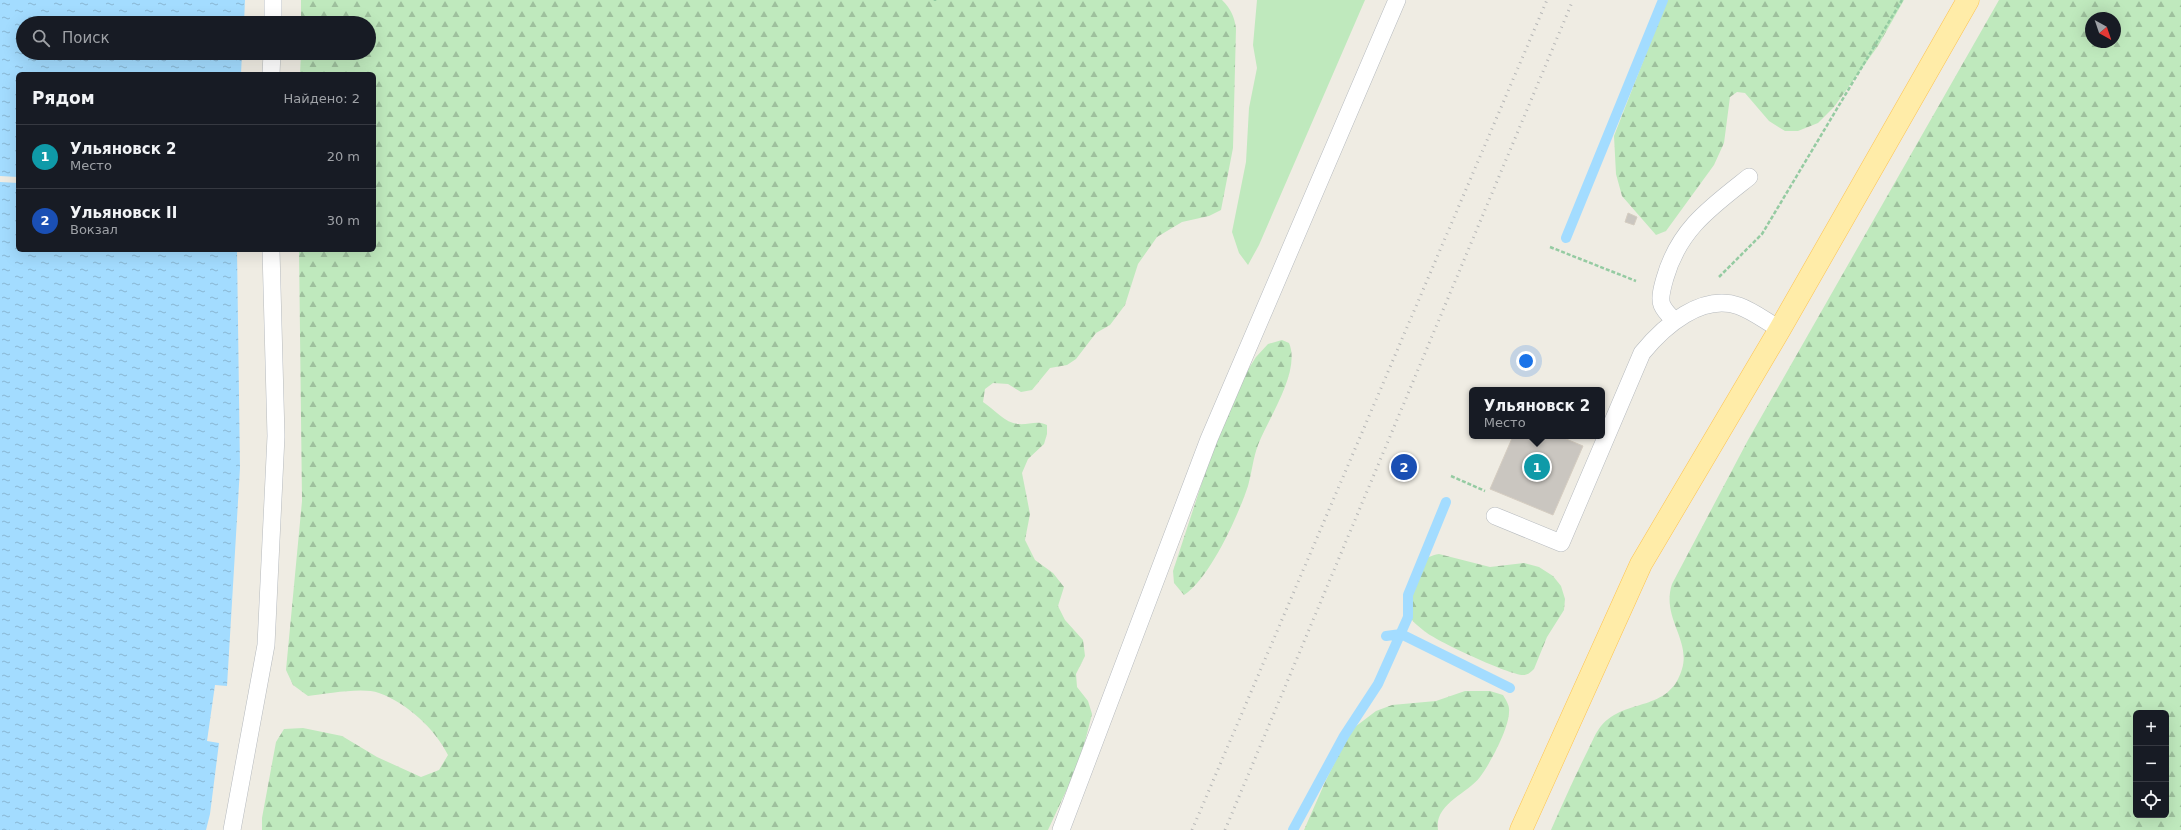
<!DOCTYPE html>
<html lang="ru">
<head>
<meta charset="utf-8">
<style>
  body { margin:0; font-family:"DejaVu Sans",sans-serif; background:#20242c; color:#f1f3f6 }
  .controls { position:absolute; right:12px; bottom:12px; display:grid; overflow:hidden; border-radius:6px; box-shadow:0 4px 16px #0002 }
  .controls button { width:36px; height:36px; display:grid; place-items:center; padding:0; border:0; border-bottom:1px solid #363941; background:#171b24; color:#f1f3f6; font:20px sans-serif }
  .compass { position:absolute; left:2085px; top:12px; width:36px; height:36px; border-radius:50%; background:#171b24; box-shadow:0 4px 16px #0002; rotate:140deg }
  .you { position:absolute; left:1526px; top:361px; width:14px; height:14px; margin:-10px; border:3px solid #fff; border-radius:50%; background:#1a73e8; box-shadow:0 0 0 6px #1a73e833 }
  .badge { display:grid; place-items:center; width:26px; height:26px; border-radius:50%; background:#0f766e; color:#fff; font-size:13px; font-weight:700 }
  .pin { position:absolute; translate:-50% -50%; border:2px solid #fff; box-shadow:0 1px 4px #0006 }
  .popup { position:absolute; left:1469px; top:387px; width:136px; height:52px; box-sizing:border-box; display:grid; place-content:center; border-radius:6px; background:#171b24; filter:drop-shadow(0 1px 3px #0005); font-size:13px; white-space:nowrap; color:#9ea1a6 }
  .popup b { font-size:15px; color:#f1f3f6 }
  .popup::after { content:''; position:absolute; left:50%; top:100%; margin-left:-8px; border:8px solid transparent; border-top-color:#171b24 }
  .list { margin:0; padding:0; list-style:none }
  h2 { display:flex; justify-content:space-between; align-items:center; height:52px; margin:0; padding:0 16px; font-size:17px }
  h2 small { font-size:13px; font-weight:400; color:#9ea1a6 }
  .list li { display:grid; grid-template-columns:26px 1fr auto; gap:12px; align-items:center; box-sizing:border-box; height:64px; padding:0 16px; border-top:1px solid #363941 }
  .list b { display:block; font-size:15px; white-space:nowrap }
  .list p { margin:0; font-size:13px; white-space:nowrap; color:#9ea1a6 }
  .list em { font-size:13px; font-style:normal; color:#9ea1a6 }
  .icon { flex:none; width:22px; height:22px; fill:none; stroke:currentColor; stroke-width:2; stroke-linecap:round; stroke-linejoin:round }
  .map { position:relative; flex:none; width:2181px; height:830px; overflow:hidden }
  .search { position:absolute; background:#171b24; box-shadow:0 4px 16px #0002; left:16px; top:16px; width:360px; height:44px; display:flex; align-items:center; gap:10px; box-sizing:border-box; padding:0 14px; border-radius:22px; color:#9ea1a6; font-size:15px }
  .panel { position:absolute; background:#171b24; box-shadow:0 4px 16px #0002; left:16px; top:72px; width:360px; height:180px; border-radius:6px }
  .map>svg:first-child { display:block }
</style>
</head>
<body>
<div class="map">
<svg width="2181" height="830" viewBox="0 0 2181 830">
  <defs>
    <pattern id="forest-firs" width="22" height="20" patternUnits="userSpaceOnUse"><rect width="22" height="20" fill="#bfe9bd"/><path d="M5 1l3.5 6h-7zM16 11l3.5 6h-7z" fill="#9ec09d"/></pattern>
    <pattern id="water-ripples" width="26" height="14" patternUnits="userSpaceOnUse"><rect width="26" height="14" fill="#a3dcff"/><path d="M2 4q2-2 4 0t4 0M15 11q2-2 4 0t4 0" fill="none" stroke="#88b6d2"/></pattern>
  </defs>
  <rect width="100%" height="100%" fill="#efece3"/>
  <path fill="#bfe9bd" d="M1257 0H1365L1259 245 1248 265 1239 253 1232 232 1246 162 1249 108 1257 68 1253 45Z"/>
  <path fill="url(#forest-firs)" fill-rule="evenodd" d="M301 0H1222C1231 9 1234 16 1236 28L1233 148 1221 210 1209 216 1182 222 1157 237 1138 264 1125 305 1110 325 1096 333 1076 359 1067 365 1050 368 1032 390 1021 392 1008 384 993 383 985 389 983 402C994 409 1005 423 1018 424 1029 425 1037 420 1047 425V434L1044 444 1028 459 1022 473 1030 514 1025 540 1035 560 1053 573 1064 587 1058 606 1065 620 1083 640 1085 656 1076 674 1077 687 1088 701 1092 714 1080 761 1048 830H262V818L276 742 284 729 303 728 342 736 377 757 421 777 439 770 448 755C435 729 407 703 379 693 362 687 327 694 308 696L293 685 286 670 302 501 299 250H374V74H300L301 53H369V23H301Z
    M1667 0H1904L1878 46 1834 107 1818 123 1798 131H1785L1769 121 1745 93 1737 92 1730 97 1724 143 1714 165 1666 231 1656 235 1622 196 1616 174 1614 136Z
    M1999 0H2181V830H1551C1563 803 1575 776 1588 750 1592 742 1596 732 1601 726 1626 697 1669 713 1682 669 1691 640 1661 617 1672 584L1748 440ZM2091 18H2115V42H2091ZM2136 713H2166V815H2136Z
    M1282 340 1289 343C1301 371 1269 417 1258 445 1253 458 1252 472 1248 486 1238 516 1210 578 1184 595L1174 583 1173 571 1210 458 1244 376 1256 357 1268 344Z
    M1439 554 1490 567 1524 563 1539 567 1553 576 1561 586 1565 599 1564 610 1547 637 1534 669C1532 671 1528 675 1524 675 1511 676 1439 642 1427 633 1419 627 1410 620 1406 611 1401 600 1408 589 1412 579 1418 564 1423 557 1439 554Z
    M1465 691H1490L1503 695C1506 700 1510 706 1509 712 1509 728 1490 764 1480 777 1467 794 1434 804 1438 830H1304L1326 780 1351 730 1376 711 1392 705 1436 701Z"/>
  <path fill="url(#water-ripples)" d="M0 0H245L244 23H23V53H242L241 74H18V250H237L240 468 227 686 215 685 207 741 219 743 210 814 206 830H0Z"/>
  <path fill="#efece3" d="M0 176 18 177V183L0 182Z"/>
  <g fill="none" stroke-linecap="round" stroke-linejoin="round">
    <path stroke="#a3dcff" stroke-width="10" d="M1566 238 1663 0
      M1386 636 1401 634 1510 688
      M1293 830 1344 736 1378 684 1408 617V595L1446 502"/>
  </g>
  <path fill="#cac6c0" stroke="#d5cdc1" d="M1628 213 1637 217 1634 225 1625 222Z
    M1513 436H1559L1583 446 1553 515 1490 489Z"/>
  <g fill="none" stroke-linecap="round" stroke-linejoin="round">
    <defs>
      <path id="lane" d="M273 23V0
        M271 74 272 53
        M1675 321C1670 316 1665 312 1662 305 1659 298 1663 285 1665 278 1679 229 1711 207 1749 177
        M1495 516 1561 543 1642 353C1664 326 1702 293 1739 306 1753 311 1767 322 1780 329
        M232 830 266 645 276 436 271 250
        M1061 830 1209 439 1397 0"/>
      <path id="primary" d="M1521 830 1641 564 1780 329 1968 0"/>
    </defs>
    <use href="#lane" stroke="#b6babe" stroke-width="18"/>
    <use href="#primary" stroke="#fec34e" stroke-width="23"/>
    <path stroke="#95cba2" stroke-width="2.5" stroke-dasharray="4 2" stroke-linecap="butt" d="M935 1V0
      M1550 247 1636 281
      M1719 277 1762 234 1902 0
      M1451 476 1485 491"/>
    <use href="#lane" stroke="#fff" stroke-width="17"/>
    <use href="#primary" stroke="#ffeca8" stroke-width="22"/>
    <path stroke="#b5b6b6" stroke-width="3" stroke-dasharray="1 5" stroke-linecap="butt" d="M1192 830 1547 0
      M1225 830 1573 0"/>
  </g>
</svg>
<div class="controls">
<button>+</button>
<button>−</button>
<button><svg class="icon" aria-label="locate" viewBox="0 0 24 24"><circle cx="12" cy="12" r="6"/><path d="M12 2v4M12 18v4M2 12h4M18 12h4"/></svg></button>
</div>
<svg class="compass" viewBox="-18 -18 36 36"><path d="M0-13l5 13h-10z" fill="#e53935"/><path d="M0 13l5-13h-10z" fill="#9ea1a6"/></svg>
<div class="you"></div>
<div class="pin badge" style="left:1537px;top:467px;background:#0f9aa8">1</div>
<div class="popup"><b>Ульяновск 2</b>Место</div>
<div class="pin badge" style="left:1404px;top:467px;background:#1a4fb4">2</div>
<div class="search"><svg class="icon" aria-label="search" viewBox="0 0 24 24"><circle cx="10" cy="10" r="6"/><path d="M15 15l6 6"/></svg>Поиск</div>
<section class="panel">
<h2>Рядом<small>Найдено: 2</small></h2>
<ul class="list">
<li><span class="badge" style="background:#0f9aa8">1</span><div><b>Ульяновск 2</b><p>Место</p></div><em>20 m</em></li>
<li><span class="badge" style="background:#1a4fb4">2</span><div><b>Ульяновск II</b><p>Вокзал</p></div><em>30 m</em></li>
</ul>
</section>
</div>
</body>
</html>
